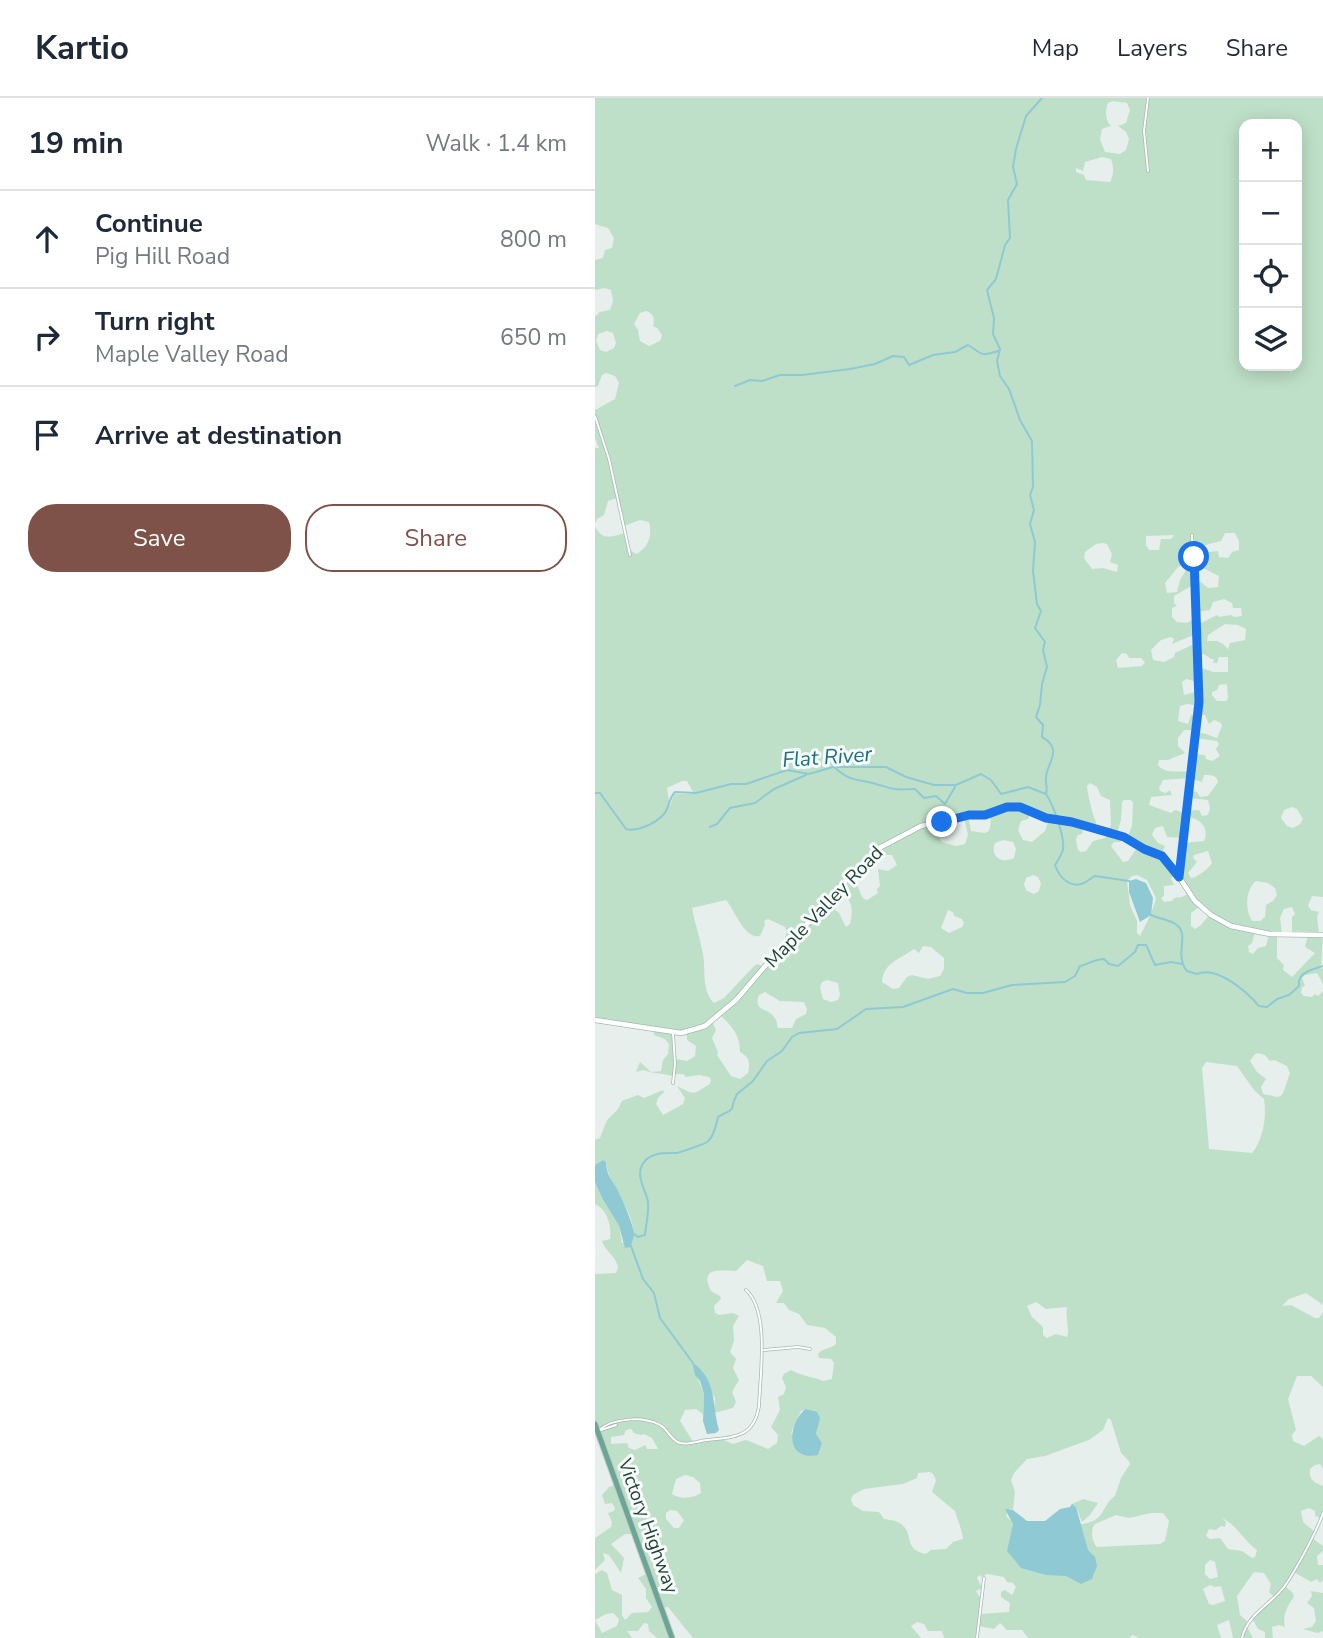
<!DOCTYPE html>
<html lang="en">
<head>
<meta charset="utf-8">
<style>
  body { margin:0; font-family:"Nunito Sans",sans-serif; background:#f2f2f3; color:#1f2937 }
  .controls { position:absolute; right:21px; top:21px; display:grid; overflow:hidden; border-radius:14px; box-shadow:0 4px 18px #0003 }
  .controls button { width:63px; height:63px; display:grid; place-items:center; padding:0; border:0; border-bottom:2px solid #e0e1e3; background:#fff; color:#1f2937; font:35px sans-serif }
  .stop { position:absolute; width:21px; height:21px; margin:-16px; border:5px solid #1a73e8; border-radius:50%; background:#fff }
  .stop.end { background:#1a73e8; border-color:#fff; box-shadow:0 2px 7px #0008 }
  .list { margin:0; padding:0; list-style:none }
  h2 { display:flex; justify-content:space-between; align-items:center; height:91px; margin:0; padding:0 28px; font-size:30px }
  h2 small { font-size:23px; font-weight:400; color:#747a83 }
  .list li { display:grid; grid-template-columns:46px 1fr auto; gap:21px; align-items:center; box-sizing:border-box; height:98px; padding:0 28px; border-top:2px solid #e0e1e3 }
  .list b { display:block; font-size:26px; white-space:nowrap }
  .list p { margin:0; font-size:23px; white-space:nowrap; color:#747a83 }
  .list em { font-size:23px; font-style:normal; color:#747a83 }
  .actions { display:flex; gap:14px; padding:21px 28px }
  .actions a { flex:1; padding:16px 0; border:2px solid #7f5249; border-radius:28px; text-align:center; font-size:24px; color:#7f5249 }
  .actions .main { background:#7f5249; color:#fff }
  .icon { flex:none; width:38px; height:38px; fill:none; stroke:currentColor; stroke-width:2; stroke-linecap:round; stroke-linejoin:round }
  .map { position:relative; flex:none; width:728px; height:1540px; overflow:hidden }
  header { display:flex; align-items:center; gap:42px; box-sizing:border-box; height:98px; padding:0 35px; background:#fff; border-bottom:2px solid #e0e1e3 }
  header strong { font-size:33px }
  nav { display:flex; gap:38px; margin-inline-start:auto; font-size:24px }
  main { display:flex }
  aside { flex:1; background:#fff }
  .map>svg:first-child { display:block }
</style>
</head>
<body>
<header>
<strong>Kartio</strong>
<nav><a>Map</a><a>Layers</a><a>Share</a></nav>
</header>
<main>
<aside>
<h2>19 min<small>Walk · 1.4 km</small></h2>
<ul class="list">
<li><svg class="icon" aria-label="ahead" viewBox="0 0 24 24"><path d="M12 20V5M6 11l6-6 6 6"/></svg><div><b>Continue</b><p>Pig Hill Road</p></div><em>800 m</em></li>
<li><svg class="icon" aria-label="right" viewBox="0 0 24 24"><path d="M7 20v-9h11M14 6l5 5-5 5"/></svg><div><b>Turn right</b><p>Maple Valley Road</p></div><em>650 m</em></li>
<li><svg class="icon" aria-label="arrive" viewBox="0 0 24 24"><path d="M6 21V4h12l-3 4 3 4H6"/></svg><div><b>Arrive at destination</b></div></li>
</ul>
<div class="actions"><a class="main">Save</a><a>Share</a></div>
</aside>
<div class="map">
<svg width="728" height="1540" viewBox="0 0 728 1540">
  <rect width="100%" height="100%" fill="#e6efeb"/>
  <path fill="#bfe0c8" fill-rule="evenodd" d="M0 0H728V799L717 798 713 808 716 812 724 814 722 819 724 836 728 837 726 870 728 871V886L722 875 710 877 707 880 710 888 707 889 706 895 709 898 717 899 720 896 723 898 728 893V1207L711 1195 694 1201 687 1208 696 1207 720 1220H724L728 1214V1289L716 1278H702L693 1301 701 1332 697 1337 698 1343 709 1348 724 1338 728 1341V1371L725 1366 720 1367 715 1371C714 1382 718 1384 728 1388V1417L726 1420 720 1418V1413L714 1410 706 1413 708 1424 720 1434 717 1440 728 1448V1453L722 1458 723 1467H728V1482L725 1485 722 1481 716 1484 699 1474 690 1488 698 1495 699 1499C692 1508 687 1519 690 1529L684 1527 677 1529 678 1540H670V1534L663 1531 657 1520 679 1499 674 1494 676 1486 669 1475 659 1474 642 1498 645 1517 652 1523 651 1527 658 1540H638L634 1522 622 1527 626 1540H544L537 1537 535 1540H433L427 1532H412L405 1525 399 1531 384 1528 383 1540H349L347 1533H333L329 1526 322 1524 316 1528 326 1540H98L73 1509 67 1510 77 1540H62L54 1533 53 1526 49 1525 43 1533H32L37 1540H0V1476L7 1472 12 1475 17 1492 27 1497V1517L30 1522 37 1515 53 1514 57 1509 51 1500V1491L43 1480 53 1475 40 1436H30L16 1446 29 1460 26 1475 14 1457 8 1455 10 1462 0 1472V1440L16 1429 17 1424 13 1415 19 1413 20 1410 17 1405 10 1406 7 1397 14 1389 22 1386 0 1325V1176L21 1175 23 1169C21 1158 10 1153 7 1143L15 1141C17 1128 12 1111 0 1106V1084L7 1100 24 1128 27 1145 37 1143C45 1117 13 1090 11 1064L8 1062 0 1067V1042L5 1040 12 1022 23 1011 27 1003 43 997 49 1000 68 992 69 994 63 1000 61 1006 68 1017 88 1006 90 1000 82 988C103 998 95 997 115 986L116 982 114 979 104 977 91 979 88 976H81L80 979C69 975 59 976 48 972L41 974 45 964 56 974 66 973 68 962 73 956 74 946 70 941 59 937 58 932 8 923V921L0 919V428C7 443 16 439 30 435L34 451 41 456C53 451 58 436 54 424L45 422 29 428 22 400 13 403 9 417 2 421 0 426V350H4L0 340V312L20 301 24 285 20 278 11 275 7 277 3 288 0 289V219L5 214 15 212 18 203 16 192 10 190 0 192V162L8 160 10 152 17 150 19 140 13 130 0 126ZM518 3 532 5 535 12 531 25 523 28 531 34 534 41 531 52 525 56 510 54 505 41 507 31 516 28C510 22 510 13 513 5ZM649 26H702V268H649ZM507 59 516 61C519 69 519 76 515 84L491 82 489 77 481 74V70L488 73 490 64ZM51 213C59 216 60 220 58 228L62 230 67 237 65 243 54 248 45 243 43 232 39 226 45 215ZM12 233 18 235 21 245 19 250 11 254 5 252 1 243 3 236ZM630 435H640L644 443V452L637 454 633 460 624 459 623 453 607 455 606 448 626 443ZM579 437 576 441H566L564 452H554L551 447V438ZM508 445 512 446 517 456 515 464 523 467 522 474 508 470 497 471 489 460 490 454 501 446ZM587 467 591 472 585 482 582 494 572 495 570 485 583 469ZM610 471 624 478 623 489 613 490 606 484 601 485 600 472ZM598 487 600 488 602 514 615 512 618 504 629 501 637 505 638 510H646L647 518 639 519 636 517 624 519 622 517 606 525 597 522 592 525 582 524 577 519V510L582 508 579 505V498ZM630 526 643 527 651 531 650 542 635 545 633 551 628 546 622 543H612L613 537ZM596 538H602L603 547H597L580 555 579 559 569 564 558 562 556 552 566 542 576 539 579 541 577 546ZM527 555 532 556 534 560H546L550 564 547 568 523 570 521 562ZM609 556 616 561H619L618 565H622L624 559H633V574H618L604 569 603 557ZM591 581 603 584 604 593 589 597 587 584ZM630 586 632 587 633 600 631 603H622L617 597V594L622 592 624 587ZM592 606 604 608V617H610L614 626 619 622 626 625 627 628 622 640 608 635H601L600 640 622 643 624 646 621 651 625 658 617 663 611 661 610 657 599 656 596 674C585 672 571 677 563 667L564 662H573L590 655 583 648V640L589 632H602L603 617H596L593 626 583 623 585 608ZM609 677C616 677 622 677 623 684L613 698 605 699 602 694 595 693 594 700 613 702 615 710 613 717 607 718 604 712 592 713V716L580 712 576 715 554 707 556 699 577 697 575 692 571 695 565 693 564 690 568 682 595 680 607 684ZM87 683H92L98 694 96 696H79L75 708 72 690ZM495 685 502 689 506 698 515 702 516 727 510 740 498 743 491 753 486 754 483 752 481 741 483 737 487 736 489 728 501 729V723C498 720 492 692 492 688ZM529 702H536L538 705 537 728 532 740 543 748 533 763 528 764 516 748 519 744H525L528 738 522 735 526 722 527 704ZM697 709 702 711 708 721 705 726 698 730 692 728 686 720 689 712ZM437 714 454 721 450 733 437 744 428 742 423 732 426 723 433 721ZM394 717 396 724 394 733 390 735 376 733 373 718ZM369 719 373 737 370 746 361 748 347 744 344 739 345 724ZM592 719C605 720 615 730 609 743L589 745 584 778 594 795 587 799 579 800 577 803 569 804 566 800 569 798V788L579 787 576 780 582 776 566 757 570 748 563 745 557 737 560 730 568 728 572 739 589 740ZM408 742 418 744 421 751 419 760C406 766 395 759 400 745ZM284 751 287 757H297L302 767 293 773 283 771 285 788 282 791 283 795 272 802 269 801C263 794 264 785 257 778ZM613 753 617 765C614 770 602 780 596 780L593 775 602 764 598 760 599 757ZM438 777 443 779 446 785 444 793 439 796 432 793 429 787 431 780ZM542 777 552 782 561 800C558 813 551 826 545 838L542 835V823L535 807 532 783 537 778ZM661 783 673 785 680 790 682 797 678 803 671 807 670 819 665 823H657C650 812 650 792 661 783ZM243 791C257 803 259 808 255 826L251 829 244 815 239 811 242 801 237 796ZM131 802C141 814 149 841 165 838L170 827 169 823 173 821 190 829 192 834 190 839 195 844 168 869 163 866 159 868 129 900 119 905C106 892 111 872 108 856 105 840 100 826 97 810ZM605 808 615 816 606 827 600 831 596 828V815ZM697 809 700 816 697 819V836L713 837 710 849 720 855 697 879 688 872 689 867 682 860V836H687L685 820 689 811ZM353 812 358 814 359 818 367 821 369 825 367 829 354 835 346 830ZM660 834 674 836 671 848 663 850 658 856 654 854 653 848 657 845ZM328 848 336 849 349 860V871L345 878 333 881 317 877 312 879 304 890 298 891 287 884C288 865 305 861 319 851L324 855ZM232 882 243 885 245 897 243 902 236 904 228 901 225 889 227 884ZM170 894 185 903 209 904 212 911 211 916 201 921 197 930H183C182 927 182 922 179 919 172 909 158 914 164 897ZM125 917C137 928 145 937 145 954 155 960 155 964 153 975L145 981 136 978 122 957 123 954 117 940 121 932 117 924ZM78 935H92V942L101 948 100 958 92 963 80 961ZM663 955 670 957 675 963 679 962 692 968 695 975C692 983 691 989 687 997L683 999 668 996 666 989 671 981 662 974 655 963 659 957ZM611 964 642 968 659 992 669 1001C672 1018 668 1042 657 1055L614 1051 607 970ZM152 1162 168 1168 172 1183H185L188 1193 181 1205H189L194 1212 204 1216 212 1227 230 1230 241 1239V1246C236 1251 227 1250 223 1256L224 1260 236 1261 239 1265 237 1281 228 1283C216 1278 206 1278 196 1272L189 1276 187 1280 191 1289 189 1296 183 1299 185 1312 176 1329 183 1337 182 1345 173 1351 151 1342 138 1346 127 1341 99 1345 85 1323 90 1312 101 1311 108 1316 109 1296 97 1266 120 1300 119 1315 138 1310 141 1304 137 1294 144 1282 138 1270 141 1261 135 1254 139 1243 138 1228 144 1218 138 1215 124 1217 120 1215 119 1208 126 1201 125 1198 116 1193C103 1168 127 1173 141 1173ZM441 1204 451 1211 472 1209C470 1219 475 1231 472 1239L461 1236 452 1240 448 1237V1229L437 1219 432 1208ZM210 1311 223 1324 221 1337 227 1345 223 1357 196 1335 206 1313ZM513 1320 516 1322 526 1355 534 1363 535 1366 526 1380 520 1398C510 1404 509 1417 500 1422 496 1424 492 1425 488 1426H418V1421L415 1422 411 1418 415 1411 418 1412 420 1394 416 1382 419 1375 432 1361 450 1358 494 1342 508 1332ZM36 1331 39 1335 46 1337 49 1336 57 1340 63 1351H52L50 1347 40 1352 34 1350 32 1345 16 1346V1339L29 1337 31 1332ZM335 1374 338 1376 341 1382 337 1394 360 1413C363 1423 367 1432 368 1441L358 1444 351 1451 336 1452 331 1456C307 1451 320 1436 306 1426 301 1422 295 1422 289 1421L284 1414 268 1413 258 1407 256 1401 258 1397 269 1391 308 1386 322 1380 323 1375ZM90 1377 98 1379 105 1385 106 1395C98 1400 86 1402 77 1396L81 1381ZM75 1412 82 1413 89 1422 84 1430H79L71 1421V1415ZM556 1415H568L574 1423 570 1443 565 1446 502 1449C497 1444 495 1431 500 1426L521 1417 534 1420ZM627 1420C643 1428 648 1442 662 1452L660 1459 657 1460 647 1453 633 1451 625 1440 615 1441 611 1438 614 1431 621 1432 626 1428 630 1429 631 1424ZM615 1462 620 1464 623 1479 615 1481 610 1476V1467ZM392 1476 409 1479 412 1484 418 1485 421 1489 417 1497 410 1492 406 1494V1499L415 1505 414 1514 386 1516 387 1503 381 1493 387 1490 382 1480 384 1477 387 1479ZM615 1487 620 1489 626 1488 630 1503 618 1507 614 1506 608 1491ZM18 1515 24 1521 22 1528 7 1535 0 1522 11 1516Z
    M488 1401 503 1405 495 1417 487 1424 481 1409 477 1406Z
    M716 1493 728 1495V1533L722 1535 708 1531 717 1529 721 1523 719 1510 712 1505 717 1498Z"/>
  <path fill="#8ec9d4" d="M541 781 551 785 558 800 556 817 545 824 534 794V783Z
    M8 1062 11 1064C12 1081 18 1081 24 1095 28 1103 40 1130 39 1138 38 1142 36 1145 36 1149L30 1150 24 1128 7 1100 0 1084V1067Z
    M97 1264C123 1283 116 1305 124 1332L121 1335 112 1336 108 1323 109 1296 105 1283 100 1277Z
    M210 1311 222 1314 225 1320 221 1336 227 1345 223 1357C189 1363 193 1327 210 1311Z
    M477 1406 481 1409 493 1452 500 1459 502 1468 497 1481 486 1486 471 1478 451 1477 426 1470 412 1453 418 1426 410 1411 418 1412 432 1423H450L465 1411 475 1409Z"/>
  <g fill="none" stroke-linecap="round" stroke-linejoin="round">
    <path stroke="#8ec9d4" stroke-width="2" d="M447 0 431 18 421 51 418 69 422 86 413 102 415 140 410 147 401 181 392 192 399 220 398 236 405 251 402 263 405 278 414 291 425 322 437 343 438 389 435 397 439 412 435 426 440 444 438 473 442 506 446 513 440 530 450 544 448 552 452 569 447 586 445 607 441 619 448 627 447 639C469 651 452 665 451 679 450 685 453 689 451 696
      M140 288 155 282 167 283 185 277H207L255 271 280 266 298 258 309 259 314 267 338 257 360 254 373 247C388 256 384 259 403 253L404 255
      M239 669C257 685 261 680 281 686 302 692 298 692 320 691L329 700 341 698 350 706 360 689
      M0 695H5L31 731C43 734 61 725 69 716 75 709 73 701 80 694L101 695 136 686H151L192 672 214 676 238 669H291L311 679 339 687H361L386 676 396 682 406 696 433 689 451 696C458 706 470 739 468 751 467 757 463 762 460 767 464 779 475 791 489 785 493 783 496 780 500 778L534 783
      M115 729 122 726 135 710 160 705 179 691 211 677
      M556 817C564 821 576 821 583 828 594 838 579 857 592 873L602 876C622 867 652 894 664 908L672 909 682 901 694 897 704 888C702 874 717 872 728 868
      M39 1136 43 1139 50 1137C51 1126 54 1115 53 1104 51 1092 41 1080 47 1067 54 1054 69 1055 81 1055 84 1055 109 1046 112 1044 119 1039 121 1027 123 1019 145 1007 132 1016 142 996L158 983 172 963 187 953 197 939 204 935 242 931 271 911 308 909 358 891 372 895H388L417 887 470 884 480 878 485 868C494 866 500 861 509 861L514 866 523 868 540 854 543 847H551L560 867 576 864 587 866
      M36 1148 48 1181 59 1195 65 1220 98 1265"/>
    <defs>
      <path id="street" d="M553 73 549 33 553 0
        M0 318 14 361 35 457
        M584 778 604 604 597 437
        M78 935 80 966 78 985
        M169 1252 203 1249 215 1251
        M4 1332C18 1320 48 1318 65 1327 73 1331 75 1342 85 1345 93 1347 103 1343 112 1342 139 1339 159 1340 164 1308 165 1277 175 1213 151 1192
        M6 1332 21 1327
        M382 1540 389 1480
        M647 1540C652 1517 675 1507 689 1489 701 1472 721 1435 728 1415"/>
      <path id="secondary" d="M0 922 86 935 110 928 141 902 177 860 200 840 240 793 286 749 326 728 374 717H390L417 708 425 709 451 720 514 733 567 758 578 770 600 803 616 817 636 828 675 836 728 837"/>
      <path id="primary" d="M0 1326 77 1540"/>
    </defs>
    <use href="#street" stroke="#a8b8b2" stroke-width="3.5"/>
    <use href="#secondary" stroke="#a4bbb3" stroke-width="6"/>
    <use href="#primary" stroke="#c2cac8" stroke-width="7"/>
    <use href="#street" stroke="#fff" stroke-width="2"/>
    <use href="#secondary" stroke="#fff" stroke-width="4.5"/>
    <use href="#primary" stroke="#6aa596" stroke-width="5"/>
  </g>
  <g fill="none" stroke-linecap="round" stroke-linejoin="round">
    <path stroke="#1a73e8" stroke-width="9" d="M347 724 374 717H390L412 709H425L451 720 477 724 529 739 549 751 567 758 584 779 604 604 599 459"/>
  </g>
  <g text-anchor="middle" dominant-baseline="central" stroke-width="6" stroke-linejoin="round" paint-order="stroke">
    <g font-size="19" fill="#24423a" stroke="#f7fbf9">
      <text transform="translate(229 809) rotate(-46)">Maple Valley Road</text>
      <text transform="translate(53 1428) rotate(70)">Victory Highway</text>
    </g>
    <g font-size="21" font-style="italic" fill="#1c6f80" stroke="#f7fbf9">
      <text transform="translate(232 659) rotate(-4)">Flat River</text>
    </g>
  </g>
</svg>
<div class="controls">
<button>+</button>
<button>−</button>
<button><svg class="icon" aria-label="locate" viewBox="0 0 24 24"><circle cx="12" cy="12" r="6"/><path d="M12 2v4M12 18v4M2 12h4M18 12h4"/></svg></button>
<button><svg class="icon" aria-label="layers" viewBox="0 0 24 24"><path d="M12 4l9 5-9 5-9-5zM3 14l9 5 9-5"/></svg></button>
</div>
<div class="stop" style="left:599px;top:459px"></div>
<div class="stop end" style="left:347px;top:724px"></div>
</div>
</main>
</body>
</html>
